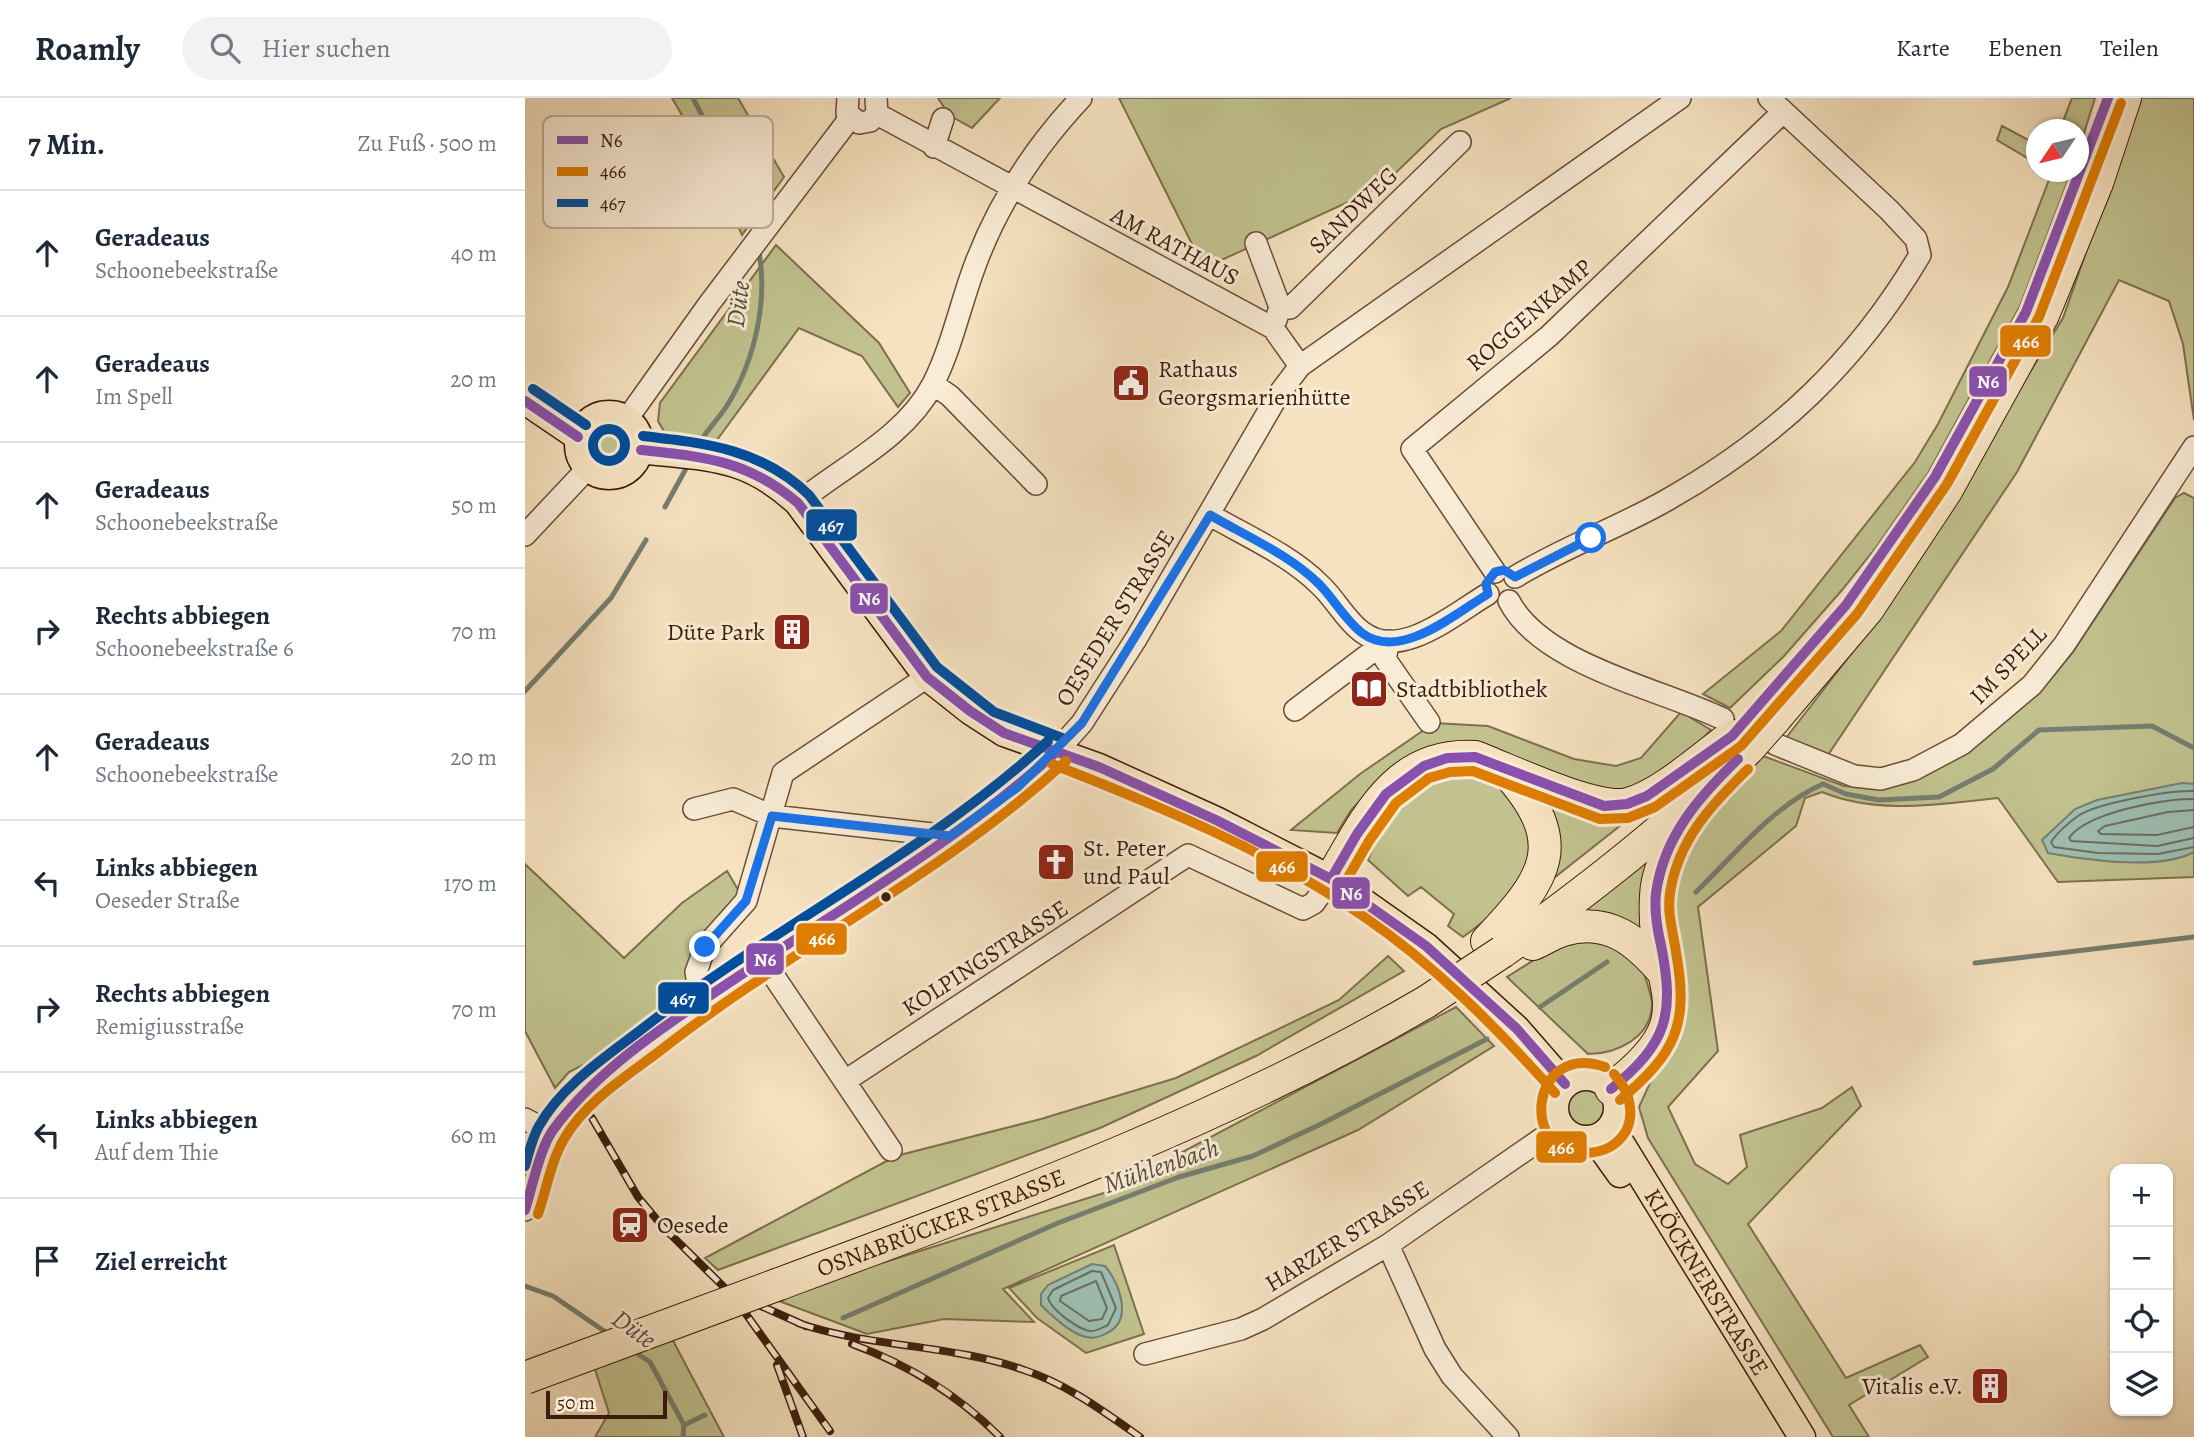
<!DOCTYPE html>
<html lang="de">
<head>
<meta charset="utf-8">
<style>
  body { margin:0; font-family:Alegreya,serif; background:#f2f2f3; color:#1f2937 }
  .controls { position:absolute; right:21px; bottom:21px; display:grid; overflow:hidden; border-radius:14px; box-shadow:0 2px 5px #0004 }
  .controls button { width:63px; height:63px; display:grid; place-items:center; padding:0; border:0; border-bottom:2px solid #e0e1e3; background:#fff; color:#1f2937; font:35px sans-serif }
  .compass { position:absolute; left:1501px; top:21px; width:63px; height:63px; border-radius:50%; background:#fff; box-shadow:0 2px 5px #0004; rotate:235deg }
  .scale { position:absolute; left:21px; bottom:18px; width:121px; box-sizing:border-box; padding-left:7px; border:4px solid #3c1d0b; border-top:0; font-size:19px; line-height:24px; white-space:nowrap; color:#3c1d0b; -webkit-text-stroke:5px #f9ecd6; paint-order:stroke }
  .stop { position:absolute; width:21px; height:21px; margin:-16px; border:5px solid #1a73e8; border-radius:50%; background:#fff }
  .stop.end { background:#1a73e8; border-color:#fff; box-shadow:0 2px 7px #0008 }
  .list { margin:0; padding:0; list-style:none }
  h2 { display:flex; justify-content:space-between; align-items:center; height:91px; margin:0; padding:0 28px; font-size:30px }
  h2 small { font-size:23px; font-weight:400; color:#747a83 }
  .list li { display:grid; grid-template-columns:46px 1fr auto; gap:21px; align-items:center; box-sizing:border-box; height:126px; padding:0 28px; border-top:2px solid #e0e1e3 }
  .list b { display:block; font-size:26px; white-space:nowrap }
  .list p { margin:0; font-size:23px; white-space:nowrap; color:#747a83 }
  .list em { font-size:23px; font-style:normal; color:#747a83 }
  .icon { flex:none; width:38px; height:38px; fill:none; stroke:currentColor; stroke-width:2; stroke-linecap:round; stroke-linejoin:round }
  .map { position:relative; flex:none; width:1669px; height:1339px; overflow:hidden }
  header { display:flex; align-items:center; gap:42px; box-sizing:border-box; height:98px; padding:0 35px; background:#fff; border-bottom:2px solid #e0e1e3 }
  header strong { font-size:33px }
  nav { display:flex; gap:38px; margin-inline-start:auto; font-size:24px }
  .search { width:490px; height:63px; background:#f2f2f3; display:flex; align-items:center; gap:18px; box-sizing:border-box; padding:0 24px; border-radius:38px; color:#747a83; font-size:26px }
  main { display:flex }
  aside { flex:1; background:#fff }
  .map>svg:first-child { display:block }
</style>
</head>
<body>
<header>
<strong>Roamly</strong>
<div class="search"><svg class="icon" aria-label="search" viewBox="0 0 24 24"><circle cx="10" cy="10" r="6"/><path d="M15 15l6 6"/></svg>Hier suchen</div>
<nav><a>Karte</a><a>Ebenen</a><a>Teilen</a></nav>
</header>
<main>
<aside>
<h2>7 Min.<small>Zu Fuß · 500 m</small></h2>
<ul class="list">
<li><svg class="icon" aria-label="ahead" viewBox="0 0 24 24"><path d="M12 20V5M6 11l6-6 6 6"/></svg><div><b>Geradeaus</b><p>Schoonebeekstraße</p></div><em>40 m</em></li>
<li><svg class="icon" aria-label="ahead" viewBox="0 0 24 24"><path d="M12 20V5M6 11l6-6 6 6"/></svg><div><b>Geradeaus</b><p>Im Spell</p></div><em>20 m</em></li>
<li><svg class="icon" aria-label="ahead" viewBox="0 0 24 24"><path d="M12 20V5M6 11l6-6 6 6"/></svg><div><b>Geradeaus</b><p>Schoonebeekstraße</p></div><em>50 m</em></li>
<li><svg class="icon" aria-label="right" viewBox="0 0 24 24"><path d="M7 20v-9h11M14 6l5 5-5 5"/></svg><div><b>Rechts abbiegen</b><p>Schoonebeekstraße 6</p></div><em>70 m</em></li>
<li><svg class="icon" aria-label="ahead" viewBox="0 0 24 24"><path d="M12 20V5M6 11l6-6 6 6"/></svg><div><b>Geradeaus</b><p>Schoonebeekstraße</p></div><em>20 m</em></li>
<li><svg class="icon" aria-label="left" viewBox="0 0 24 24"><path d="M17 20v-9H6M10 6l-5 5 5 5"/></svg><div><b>Links abbiegen</b><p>Oeseder Straße</p></div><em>170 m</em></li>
<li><svg class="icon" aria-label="right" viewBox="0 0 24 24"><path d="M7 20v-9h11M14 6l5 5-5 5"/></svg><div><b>Rechts abbiegen</b><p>Remigiusstraße</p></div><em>70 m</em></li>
<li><svg class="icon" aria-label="left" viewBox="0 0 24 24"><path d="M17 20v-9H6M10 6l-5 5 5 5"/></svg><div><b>Links abbiegen</b><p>Auf dem Thie</p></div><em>60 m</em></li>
<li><svg class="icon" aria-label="arrive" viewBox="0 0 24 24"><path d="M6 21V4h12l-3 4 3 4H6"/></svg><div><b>Ziel erreicht</b></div></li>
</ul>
</aside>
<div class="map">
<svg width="1669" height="1339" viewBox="0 0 1669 1339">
  <rect width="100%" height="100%" fill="#f6e2c0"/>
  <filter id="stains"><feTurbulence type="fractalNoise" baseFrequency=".00286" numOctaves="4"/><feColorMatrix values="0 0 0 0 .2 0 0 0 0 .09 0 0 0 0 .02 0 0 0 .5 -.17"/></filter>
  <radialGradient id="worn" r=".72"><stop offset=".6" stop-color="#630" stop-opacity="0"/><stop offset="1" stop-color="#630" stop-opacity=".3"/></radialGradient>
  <path fill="#c1c28f" stroke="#7e704d" stroke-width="2" d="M147 0H213L259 79 217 137 184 64Z
    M413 0H475L447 30 424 17Z
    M594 0H986L916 31 856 89 679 170Z
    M1547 0H1570L1554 51V32L1535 31Z
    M1615 0H1669V322L1658 246 1644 203 1594 182 1492 374 1303 657 1261 640 1357 516 1538 220Z
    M1477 28 1511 46V65L1472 42Z
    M1527 74H1546L1495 208 1403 375 1352 448 1317 492 1259 558 1205 610 1178 596 1256 533 1390 364 1413 326 1483 189Z
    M251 147 354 245 385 295 373 309 337 258 274 230 192 342 140 335 133 323 135 305Z
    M64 347a20 20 0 1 1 40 0a20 20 0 1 1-40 0Z
    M1659 395 1669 400V779L1533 784 1473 700C1414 706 1353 717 1297 694L1280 700 1271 728 1173 809 1193 953 1143 1009 1170 1066 1203 1086 1222 1069 1215 1037 1297 1010 1327 989 1336 1008 1223 1126 1321 1280 1395 1247 1403 1259 1324 1307 1344 1339H1308L1123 1040 1114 1009 1153 924 1154 862 1142 825 1145 778 1167 737 1238 658 1319 688 1348 690 1439 655 1515 594 1548 554 1650 400Z
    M1156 614 1186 632 1155 665 1098 697 1066 695 962 650 864 674 826 712 812 735 766 732 835 676 909 625 963 628 1049 661 1091 668 1116 660Z
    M935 671C944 673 954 674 961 678 999 696 1017 748 995 783 981 806 959 824 938 839L923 828 929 816 896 789 883 798 843 762C865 707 875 686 935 671Z
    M1012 693 1110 716 1020 787Z
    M1133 748 1128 848 1041 821Z
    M0 766 99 860 157 805 202 773 215 795 177 843 161 890 64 964 44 974 30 990 0 933Z
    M1060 840 1088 849 1117 869C1120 880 1127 896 1127 907 1126 940 1091 956 1063 956L982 879 1023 853Z
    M863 858 879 873 731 958 575 1030 193 1172 180 1160 371 1058 516 1021 651 980 814 902Z
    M931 909 969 948 833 1032 478 1191 509 1224 419 1221 342 1236 246 1200 582 1094Z
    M1038 1010a21 21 0 1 1 42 0a21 21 0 1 1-42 0Z
    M589 1147 619 1236 561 1255 512 1220 484 1190Z
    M145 1237 199 1339H70L84 1315 68 1265Z"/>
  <path fill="#9dbeb2" stroke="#767e6f" stroke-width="2" d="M1657 685 1669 686V754C1634 773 1562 762 1523 755L1517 742 1550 711 1572 702Z
    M567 1166 580 1168C594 1185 609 1222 582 1235 575 1239 569 1241 561 1239 546 1236 527 1218 516 1207V1196L523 1187Z"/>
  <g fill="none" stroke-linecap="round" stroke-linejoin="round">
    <path stroke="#6c6e5e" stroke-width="2" d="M1669 693C1645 692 1572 705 1553 718 1544 724 1532 735 1526 744L1529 749 1573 755 1633 756 1669 749
      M1669 701C1639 700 1561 715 1544 740L1546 743 1632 748 1669 740
      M1669 712 1643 714 1580 728 1573 733 1576 736 1632 737 1669 729
      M567 1173 576 1174 591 1210 583 1227C576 1230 569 1235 561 1232 549 1228 526 1211 523 1200L528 1192Z
      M571 1183 582 1210 577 1221 564 1223 535 1203 536 1198Z"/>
    <path stroke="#767e6f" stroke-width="5" d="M168 0 225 110 230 133
      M171 350C180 334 193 322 203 306 230 262 244 200 233 149
      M140 409 164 365
      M0 593 86 500 121 442
      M1171 794C1210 756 1248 708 1298 686L1321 696 1354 702 1414 699 1468 671 1514 632 1627 628 1669 650
      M1450 865 1669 839
      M1015 909 1082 864
      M0 1188 28 1198 85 1237
      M318 1220 533 1125 654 1079 728 1058 796 1026 962 941
      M107 1252 125 1264 159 1327 158 1339
      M159 1327 180 1317"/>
    <defs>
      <path id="minor" d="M323 0 322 15 334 25 345 23 352 16 351 0
        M352 16 748 230 775 268
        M409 49 418 21
        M731 145 755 209 751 222
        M755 209 765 210 935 44
        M408 286 425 298 511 386
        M102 321 184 206 325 20
        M273 405C318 368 380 340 408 286 426 251 435 208 449 170 472 107 510 49 556 0
        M685 417C721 438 765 457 794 486 810 500 820 522 837 534 875 564 930 515 963 496
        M0 437 63 370
        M970 474 887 351 1024 238 1258 14
        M990 479C1039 449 1093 430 1142 402 1251 340 1331 265 1395 157L1391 141 1364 112 1244 0
        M984 503C1017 567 1136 591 1198 621
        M864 543 860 561 904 624
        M770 612 848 553 850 541
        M1250 646 1329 678 1356 681 1388 672 1437 646 1507 587 1539 547 1669 349
        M169 711 208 701 247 718 425 738
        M238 862 366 1052
        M182 899 173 885 171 874 180 849 221 803 258 675 402 579
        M320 983 663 757 778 811 789 805 806 781
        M0 1021 26 1035
        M0 1112 26 1035 60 993 165 911 425 738 493 689 532 653 557 625 611 541 753 297 775 268 1155 0
        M863 1147 910 1251 927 1278 983 1339
        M620 1256 716 1231 738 1221 863 1147 1035 1028"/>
      <g id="major">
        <path d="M0 303 53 339"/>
        <circle cx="84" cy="347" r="31"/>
        <path d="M116 352C182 360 221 356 273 405L402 579 445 613 479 635 574 669 691 722 806 781 901 848 992 931 1040 986"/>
        <circle cx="1061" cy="1010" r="31"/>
        <path id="s1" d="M1086 1029 1277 1339"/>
        <path d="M1070 1041 1095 1076"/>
      </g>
      <g id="highway">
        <path d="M1249 622 1343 511 1421 393 1518 217 1572 85 1600 0"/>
        <path d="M806 781C841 721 870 654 950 659 985 672 1071 714 1103 706 1137 697 1178 659 1207 638"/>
        <path d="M962 843C1022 780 1046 745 981 673"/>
        <path d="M1008 846C1018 842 1027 835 1038 832 1084 818 1113 844 1141 877"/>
        <path d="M977 854C1066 790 1146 728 1224 650"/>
        <path d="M1086 991C1186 915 1125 893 1131 798 1132 769 1149 744 1162 719"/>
        <path id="s2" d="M254 1186C475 1104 697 1023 901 904"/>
      </g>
    </defs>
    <use href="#minor" stroke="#6a4e38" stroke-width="24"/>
    <use href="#major" stroke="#3c1d0b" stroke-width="29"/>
    <use href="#highway" stroke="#3c1d0b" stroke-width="34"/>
    <use href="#minor" stroke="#f9ecd6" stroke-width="21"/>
    <use href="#major" stroke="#f6e2c0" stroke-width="26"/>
    <use href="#highway" stroke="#f6e2c0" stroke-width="32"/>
    <defs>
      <path id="rail" d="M67 1020 113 1099 138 1129 208 1198 305 1333
        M207 1190 236 1208 281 1228
        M273 1225C346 1250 426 1246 499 1272 542 1286 578 1313 615 1339
        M327 1246C384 1267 432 1296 475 1339
        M252 1267 278 1339"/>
    </defs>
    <use href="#rail" stroke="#3c1d0b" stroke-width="8"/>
    <use href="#rail" stroke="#f9ecd6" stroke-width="5" stroke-dasharray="16" stroke-linecap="butt"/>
    <defs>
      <path id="highway-bridge" d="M1224 650 1249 622
        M901 904 977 854
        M0 1280 254 1186"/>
    </defs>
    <use href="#highway-bridge" stroke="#3c1d0b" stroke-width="34" stroke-linecap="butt"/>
    <use href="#highway-bridge" stroke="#f6e2c0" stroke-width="32"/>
    <defs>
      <path id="bus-1" d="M0 303 53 339
        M116 352C180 359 222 362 273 405L402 579 445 613 479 635 574 669 691 722 806 781 901 848 992 931 1040 986
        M806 781 832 736 861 696 899 668 922 660 950 659 1079 708 1102 706 1122 698 1207 638 1321 507 1410 379 1501 214 1583 0
        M1086 991C1142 945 1150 918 1136 847 1132 830 1129 812 1131 795 1139 738 1174 699 1213 661
        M0 1112C7 1090 15 1050 28 1032 74 969 147 923 211 880 320 808 436 741 532 653"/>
      <path id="bus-2" d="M527 666C634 708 743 752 838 818 910 867 972 930 1030 995
        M818 788 844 743 871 705 904 680 925 674 948 673 1075 721 1103 720 1130 709 1216 648 1332 516 1422 386 1514 219 1596 5
        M1080 969C1005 943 994 1056 1059 1055 1068 1055 1076 1054 1085 1049 1114 1031 1109 998 1089 976
        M1095 1002C1151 955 1164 927 1151 854 1148 834 1142 815 1145 795 1153 742 1186 707 1223 671
        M13 1116C21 1093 26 1063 39 1041 61 1003 102 978 136 952 266 850 419 776 541 663"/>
      <path id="bus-3" d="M8 291 61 327
        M68 347a16 16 0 1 1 32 0a16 16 0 1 1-32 0Z
        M118 338C180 345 237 351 284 397L412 569 469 614 537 640
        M0 1068C4 1055 7 1040 14 1028 37 987 81 959 117 931 248 829 401 755 523 643"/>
    </defs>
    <use href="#bus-1" stroke="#f9ecd6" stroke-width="16"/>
    <use href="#bus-2" stroke="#f9ecd6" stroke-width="16"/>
    <use href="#bus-3" stroke="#f9ecd6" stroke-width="16"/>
    <use href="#bus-1" stroke="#8951ae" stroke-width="10"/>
    <use href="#bus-2" stroke="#df7d01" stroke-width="10"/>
    <use href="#bus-3" stroke="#004e9e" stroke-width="10"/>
  </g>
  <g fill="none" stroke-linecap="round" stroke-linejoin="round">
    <path stroke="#1a73e8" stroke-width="9" d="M180 849 221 803 247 718 425 738 493 689 557 625 685 417C721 438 765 457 794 486 809 501 820 522 837 535 875 564 931 515 963 496L961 486 970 474 979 472 990 479 1066 440"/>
  </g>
  <defs>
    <symbol id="civic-square" viewBox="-11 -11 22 22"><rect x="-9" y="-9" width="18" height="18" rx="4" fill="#8f2418" stroke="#f9ecd6"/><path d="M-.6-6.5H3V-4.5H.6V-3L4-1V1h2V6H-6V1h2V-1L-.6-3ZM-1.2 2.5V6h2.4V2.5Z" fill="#fff"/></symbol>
    <symbol id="building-square" viewBox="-11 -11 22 22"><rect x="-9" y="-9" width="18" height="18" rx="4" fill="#8f2418" stroke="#f9ecd6"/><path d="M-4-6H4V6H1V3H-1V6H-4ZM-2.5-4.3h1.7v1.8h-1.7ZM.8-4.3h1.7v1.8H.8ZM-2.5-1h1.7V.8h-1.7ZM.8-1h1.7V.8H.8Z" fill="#fff"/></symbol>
    <symbol id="library-square" viewBox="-11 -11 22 22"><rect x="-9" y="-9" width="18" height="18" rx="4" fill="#8f2418" stroke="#f9ecd6"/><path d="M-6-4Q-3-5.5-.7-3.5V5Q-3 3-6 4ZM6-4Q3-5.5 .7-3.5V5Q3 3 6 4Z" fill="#fff"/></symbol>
    <symbol id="church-square" viewBox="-11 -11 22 22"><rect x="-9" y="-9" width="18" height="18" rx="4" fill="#8f2418" stroke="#f9ecd6"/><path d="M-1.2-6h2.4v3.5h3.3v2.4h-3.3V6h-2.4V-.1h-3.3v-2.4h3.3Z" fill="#fff"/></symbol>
    <symbol id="station-square" viewBox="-11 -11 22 22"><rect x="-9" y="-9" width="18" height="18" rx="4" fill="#8f2418" stroke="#f9ecd6"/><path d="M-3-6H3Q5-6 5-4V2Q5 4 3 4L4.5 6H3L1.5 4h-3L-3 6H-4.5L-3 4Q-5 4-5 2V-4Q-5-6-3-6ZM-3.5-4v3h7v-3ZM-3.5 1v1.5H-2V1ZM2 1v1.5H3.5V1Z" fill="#fff"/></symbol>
  </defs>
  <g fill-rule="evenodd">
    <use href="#civic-square" x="584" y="263" width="44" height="44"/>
    <use href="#building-square" x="245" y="512" width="44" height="44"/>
    <use href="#library-square" x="822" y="569" width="44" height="44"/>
    <use href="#church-square" x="509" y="742" width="44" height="44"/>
    <use href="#station-square" x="83" y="1105" width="44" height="44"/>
    <use href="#building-square" x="1443" y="1266" width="44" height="44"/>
  </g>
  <circle fill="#3c1d0b" stroke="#f9ecd6" stroke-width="2.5" cx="361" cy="799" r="6"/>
  <g text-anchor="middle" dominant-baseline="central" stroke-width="6" stroke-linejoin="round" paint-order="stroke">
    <g font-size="24" fill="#3c1d0b" stroke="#f9ecd6">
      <text transform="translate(828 112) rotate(-44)">SANDWEG</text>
      <text transform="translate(650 148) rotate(28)">AM RATHAUS</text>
      <text transform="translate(1004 217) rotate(-41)">ROGGENKAMP</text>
      <text transform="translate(590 520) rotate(-58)">OESEDER STRASSE</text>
      <text transform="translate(1483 567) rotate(-46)">IM SPELL</text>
      <text transform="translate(460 860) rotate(-33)">KOLPINGSTRASSE</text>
      <text stroke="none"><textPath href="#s2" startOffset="173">OSNABRÜCKER STRASSE</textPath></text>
      <text transform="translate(822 1138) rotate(-32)">HARZER STRASSE</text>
      <text stroke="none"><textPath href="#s1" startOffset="182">KLÖCKNERSTRASSE</textPath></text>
    </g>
    <g font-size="24" fill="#3c1d0b" stroke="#f9ecd6" text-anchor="start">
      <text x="633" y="271">Rathaus<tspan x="633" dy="28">Georgsmarienhütte</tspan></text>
      <text x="240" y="534" text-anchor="end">Düte Park</text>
      <text x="871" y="591">Stadtbibliothek</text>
      <text x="558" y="750">St. Peter<tspan x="558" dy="28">und Paul</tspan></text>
      <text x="132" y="1127">Oesede</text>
      <text x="1438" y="1288" text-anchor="end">Vitalis e.V.</text>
    </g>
    <g font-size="26" font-style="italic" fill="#594d3d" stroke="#f9ecd6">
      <text transform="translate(213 206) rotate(-83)">Düte</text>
      <text transform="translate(636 1068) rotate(-19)">Mühlenbach</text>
      <text transform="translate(109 1231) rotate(36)">Düte</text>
    </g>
  </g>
  <rect x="18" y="18" width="230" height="112" rx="10" fill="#f9ecd6" stroke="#c0ae99" stroke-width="2"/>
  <rect x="32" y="38" width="31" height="8" fill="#8951ae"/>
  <rect x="32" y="69" width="31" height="9" fill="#df7d01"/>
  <rect x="32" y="101" width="31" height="8" fill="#004e9e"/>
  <g font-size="19" fill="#3c1d0b">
    <text x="75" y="49">N6</text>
    <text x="75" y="80">466</text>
    <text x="75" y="112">467</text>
  </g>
  <g stroke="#f9ecd6" stroke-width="2.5">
    <rect x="1474" y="226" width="53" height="34" rx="7" fill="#df7d01"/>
    <rect x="1443" y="267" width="40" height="33" rx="7" fill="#8951ae"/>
    <rect x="280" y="410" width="53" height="34" rx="7" fill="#004e9e"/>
    <rect x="324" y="484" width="40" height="33" rx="7" fill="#8951ae"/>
    <rect x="730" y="752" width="54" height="33" rx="7" fill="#df7d01"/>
    <rect x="806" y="778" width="40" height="34" rx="7" fill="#8951ae"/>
    <rect x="270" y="824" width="53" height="34" rx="7" fill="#df7d01"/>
    <rect x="220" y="844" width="40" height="34" rx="7" fill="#8951ae"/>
    <rect x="132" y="883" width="53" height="34" rx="7" fill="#004e9e"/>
    <rect x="1010" y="1032" width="53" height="34" rx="7" fill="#df7d01"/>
  </g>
  <g font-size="19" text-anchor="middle" font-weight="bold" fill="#fff">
    <text x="1501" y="250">466</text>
    <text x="1463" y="290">N6</text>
    <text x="306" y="434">467</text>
    <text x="344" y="507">N6</text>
    <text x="757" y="775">466</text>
    <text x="826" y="802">N6</text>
    <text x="297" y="847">466</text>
    <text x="240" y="868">N6</text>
    <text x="158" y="907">467</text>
    <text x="1036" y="1056">466</text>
  </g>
  <rect width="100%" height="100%" filter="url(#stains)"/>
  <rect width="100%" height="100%" fill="url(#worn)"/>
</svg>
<div class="controls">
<button>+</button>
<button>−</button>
<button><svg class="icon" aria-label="locate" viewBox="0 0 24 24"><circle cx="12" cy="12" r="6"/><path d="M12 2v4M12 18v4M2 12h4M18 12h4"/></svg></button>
<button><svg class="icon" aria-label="layers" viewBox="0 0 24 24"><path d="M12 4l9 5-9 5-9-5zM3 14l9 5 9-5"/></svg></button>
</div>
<svg class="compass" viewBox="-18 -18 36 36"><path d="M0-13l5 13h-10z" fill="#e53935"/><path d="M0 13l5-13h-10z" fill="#747a83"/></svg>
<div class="scale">50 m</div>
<div class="stop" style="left:1066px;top:440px"></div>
<div class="stop end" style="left:180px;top:849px"></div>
</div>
</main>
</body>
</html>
